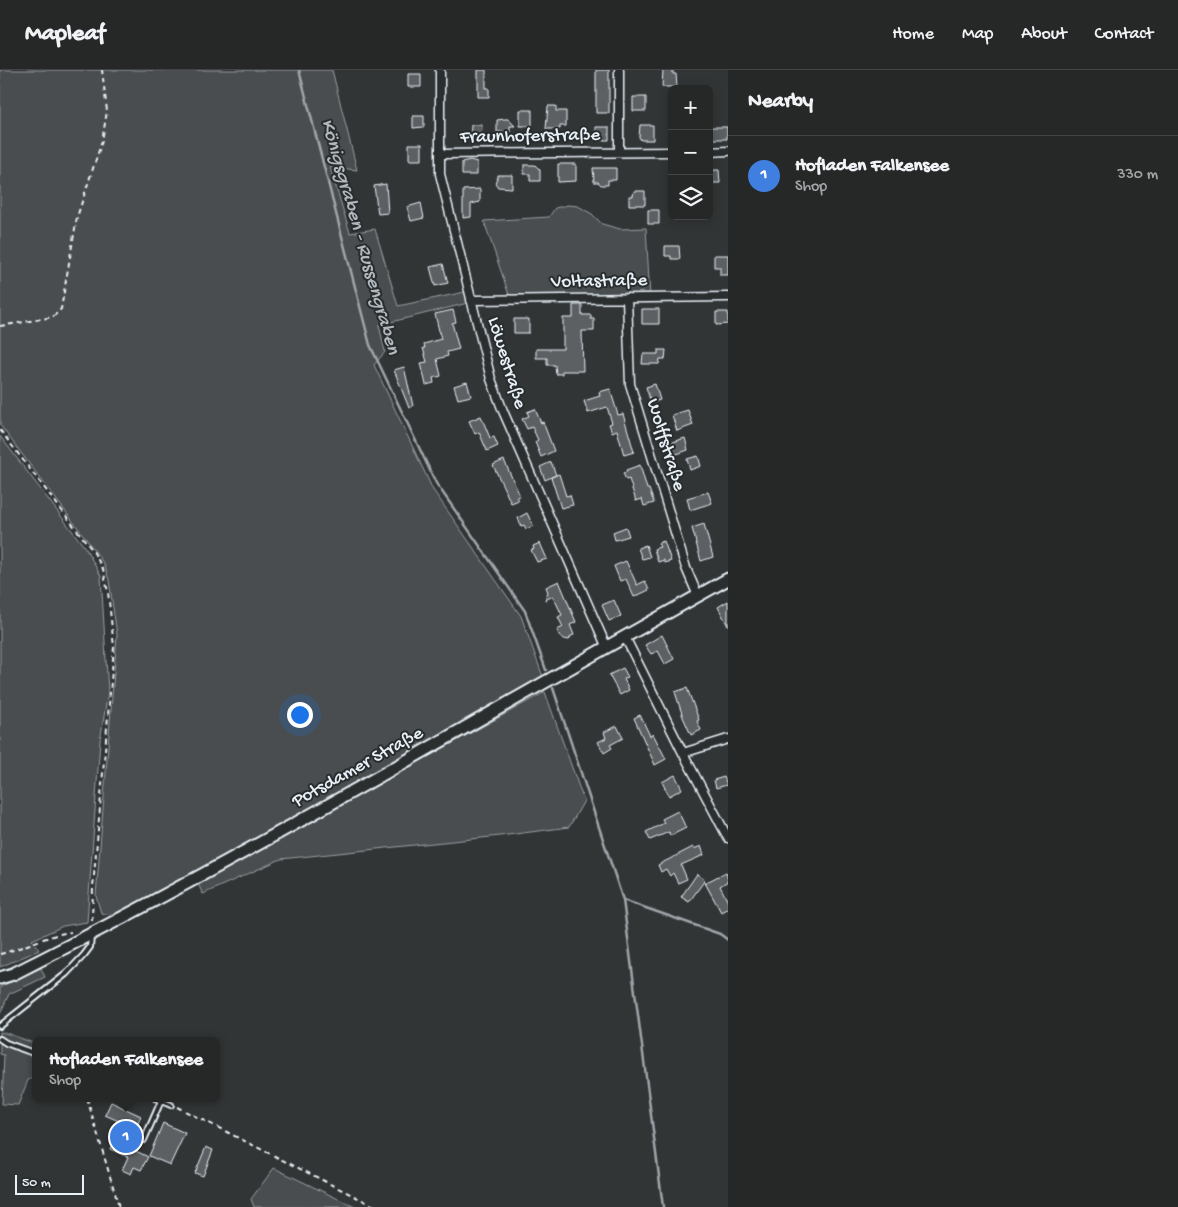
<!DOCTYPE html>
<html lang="en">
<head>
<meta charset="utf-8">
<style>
  body { margin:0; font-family:"Gochi Hand",sans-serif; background:#323434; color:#f1f3f6 }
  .controls { position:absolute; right:15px; top:15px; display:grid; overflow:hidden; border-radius:8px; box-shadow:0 2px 12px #0003 }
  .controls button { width:45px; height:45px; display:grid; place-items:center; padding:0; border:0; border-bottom:1px solid #424445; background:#262828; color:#f1f3f6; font:25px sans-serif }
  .scale { position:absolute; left:15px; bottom:12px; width:69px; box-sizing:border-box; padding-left:5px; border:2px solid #e8f1f8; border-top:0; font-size:14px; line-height:18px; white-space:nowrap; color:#e8f1f8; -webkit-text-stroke:4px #2a2d2e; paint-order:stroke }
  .you { position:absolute; left:299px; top:644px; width:18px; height:18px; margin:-12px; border:4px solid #fff; border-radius:50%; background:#1a73e8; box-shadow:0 0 0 8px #1a73e833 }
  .badge { display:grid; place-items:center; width:32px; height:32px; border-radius:50%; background:#1a73e8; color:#fff; font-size:16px; font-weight:700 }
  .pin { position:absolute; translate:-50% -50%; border:2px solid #fff; box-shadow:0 1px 5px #0006 }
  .popup { position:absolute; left:32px; top:967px; width:188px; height:65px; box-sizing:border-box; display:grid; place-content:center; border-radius:8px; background:#262828; filter:drop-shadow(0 1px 4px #0005); font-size:16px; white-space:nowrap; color:#a4a6a8 }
  .popup b { font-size:19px; color:#f1f3f6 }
  .popup::after { content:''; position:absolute; left:50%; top:100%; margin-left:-10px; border:10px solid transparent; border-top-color:#262828 }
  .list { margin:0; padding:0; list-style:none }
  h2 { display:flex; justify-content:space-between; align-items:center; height:65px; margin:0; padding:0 20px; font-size:21px }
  h2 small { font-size:16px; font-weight:400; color:#a4a6a8 }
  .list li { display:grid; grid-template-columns:32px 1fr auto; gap:15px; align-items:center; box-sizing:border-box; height:80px; padding:0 20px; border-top:1px solid #424445 }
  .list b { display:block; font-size:19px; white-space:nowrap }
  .list p { margin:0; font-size:16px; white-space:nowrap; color:#a4a6a8 }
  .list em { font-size:16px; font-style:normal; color:#a4a6a8 }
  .icon { flex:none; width:28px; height:28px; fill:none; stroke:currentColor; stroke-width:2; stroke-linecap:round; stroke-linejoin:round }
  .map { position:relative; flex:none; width:728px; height:1137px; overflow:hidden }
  header { display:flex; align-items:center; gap:30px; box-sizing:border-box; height:70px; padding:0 25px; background:#262828; border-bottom:1px solid #424445 }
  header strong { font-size:24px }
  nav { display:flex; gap:28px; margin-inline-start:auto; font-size:18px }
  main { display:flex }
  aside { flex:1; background:#262828 }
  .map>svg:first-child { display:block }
</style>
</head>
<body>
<header>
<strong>Mapleaf</strong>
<nav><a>Home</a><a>Map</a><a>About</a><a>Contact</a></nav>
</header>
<main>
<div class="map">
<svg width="728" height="1137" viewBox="0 0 728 1137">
  <rect width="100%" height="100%" fill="#323536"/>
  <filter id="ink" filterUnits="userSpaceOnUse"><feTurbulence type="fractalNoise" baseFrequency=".02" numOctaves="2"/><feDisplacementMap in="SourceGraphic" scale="10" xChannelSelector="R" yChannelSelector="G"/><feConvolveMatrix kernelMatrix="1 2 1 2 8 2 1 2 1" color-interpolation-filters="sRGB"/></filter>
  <g filter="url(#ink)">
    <path fill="#494d4f" stroke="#989fa4" d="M0 0H332L357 100 330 97 350 163 375 159 398 236 465 222 468 233 379 255 385 282 374 295 433 420 521 546 543 607 275 760 112 845 101 843 96 826 117 565 109 510 104 494 84 466 0 355Z
      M568 135 578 136 592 144 602 154 620 159 646 158 650 227 510 228 484 151 549 147 555 138Z
      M0 366 86 479 101 506 108 622 100 671 87 852 63 856 32 870 39 880 0 897Z
      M545 622 584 731 569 757 500 766 281 789 203 824 198 814Z
      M41 898 45 907 9 924 0 944V917Z
      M0 962 9 964 36 974V1007L28 1010 18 1035 2 1034 4 985 0 984Z
      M274 1098 355 1137H254L251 1129Z"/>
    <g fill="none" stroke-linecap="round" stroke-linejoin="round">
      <path stroke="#9fa5aa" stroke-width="2.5" d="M299 0 370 275 436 413 525 541 546 600
        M553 618 623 830 663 1137
        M623 830 720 864 728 870"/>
    </g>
    <path fill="#5c6063" stroke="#e8f1f8" d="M478 0H486V18H489V27H478Z
      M596 0H609V43H596Z
      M663 0H673V4H676L677 17H662Z
      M408 4H421V17H408Z
      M633 27H646V41H633Z
      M548 36H556V41H566V56H560V59H546Z
      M520 40H532V56H520Z
      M413 46H424V57L413 58Z
      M505 49H508L515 56H510V62H497V50Z
      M471 55H482L481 71H470Z
      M640 55H653V70H641L639 67Z
      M596 57H609V70H596Z
      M710 57H727V69H710Z
      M409 74H422V90H409Z
      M470 90 477 92V105H462V92Z
      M558 94H576V111L558 112Z
      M524 95H535L540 100V111H530V104H524Z
      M593 98H616V110H608V115H601L598 112H594Z
      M709 100H719L720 113H709Z
      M498 105H512V118L498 117 495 113Z
      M386 114 388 143 378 144 374 116Z
      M480 119V132L471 134V147L463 148V120Z
      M634 121H645V135H629V126H633Z
      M421 133 424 148 411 151 407 137Z
      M648 140H659V154H648Z
      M665 176H679L680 189H671V186H665Z
      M714 185H728V205H720V197H714Z
      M443 194 448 213 435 216 430 197Z
      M573 235H582V245H591V249H594V261H582L583 301H562V304H556L555 295H547V288H536V279H563V248H573Z
      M642 239H659V254H642Z
      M453 240 456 252 452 253 459 279 447 282 448 286 437 289 441 306 433 308 434 313 426 315 421 293 427 292 423 278H425L424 274 441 269 435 244Z
      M716 242H728V254L716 255Z
      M514 249H529V263H514Z
      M658 280H666L665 289H660L659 294H642L643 284H658Z
      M404 297 413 336 409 338 394 300Z
      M467 312 471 326 458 329 454 316Z
      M655 314 660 330 651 333 646 317Z
      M610 319 618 345 623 344 634 382 624 385 617 360 612 362 609 354 612 353 607 337 588 343 584 331 600 326 599 322Z
      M535 339 541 353 543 352 554 381 541 387 535 372 538 370 532 357 527 359 522 349 529 346 527 342Z
      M688 340 693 355 677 361 672 345Z
      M481 346 490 368 494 367 498 376 487 381 479 362 475 364 469 351Z
      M685 368 688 380 674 385 670 373Z
      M698 386 701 396 690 400 687 389Z
      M504 390 520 426 517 427 519 430 511 433 493 395Z
      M551 392 556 405 545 410 540 397Z
      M640 395 647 419H649L654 433 644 436 642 429 636 431 629 409 626 410 623 403 627 402 626 400Z
      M559 404 566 426 570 425 573 435 561 438 551 407Z
      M708 422 712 433 690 440 687 428Z
      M527 443 533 456 526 459 524 455 521 456 518 448Z
      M704 454 713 487 701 491 692 458Z
      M626 457 629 466 615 470 613 462Z
      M664 471 671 491 664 493V490L658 492 654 479 660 477 658 473Z
      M540 473 547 489 537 492 531 480 534 479 533 476Z
      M646 475 650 487 642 489 638 478Z
      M626 491 637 515 645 511 649 520 634 527 626 509 620 511 614 496Z
      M559 511 576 552 570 555 574 565 571 566 569 570 564 569 559 565 557 560 563 557 558 547 562 545 553 526 545 530 548 522 546 517Z
      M614 530 621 546 609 551 602 535Z
      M728 531V556L718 537Z
      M662 565 674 589 665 594 658 581 651 584 645 575Z
      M623 598 628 607 624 609 629 620 620 625 609 605Z
      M687 618 699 650 697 651 701 660 691 665 683 647 675 622Z
      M640 645 650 666 653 664 666 689 655 695 634 648Z
      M617 656 623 668 610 675 612 678 604 683 598 672 606 668 604 662Z
      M675 705 682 719 669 726 662 712Z
      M724 707 727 715 716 718 714 710Z
      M678 741 686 758 670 766 669 762 650 770 646 762 664 753 662 749Z
      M701 776 704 785 681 795 687 809 678 813 673 803 670 806 666 799 661 802 658 795 693 777 694 779Z
      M726 802 728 811 720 816 728 832V838L721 842 705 813Z
      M697 804 705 810 689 832 681 827Z
      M111 1032 141 1046 128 1077 148 1087 141 1100 134 1097 131 1104 122 1100 128 1087 110 1079 121 1052 105 1045Z
      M163 1053 185 1063 170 1095 149 1086Z
      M206 1077 213 1080 203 1106 195 1103Z"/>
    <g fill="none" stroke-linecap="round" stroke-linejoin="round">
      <defs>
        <path id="lane" d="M0 956 66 904 84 885 90 877 91 867
          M0 969 6 973 36 984
          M155 1028 171 1035
          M144 1070 161 1031"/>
        <path id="street" d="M440 0V104L491 309 503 341 607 578
          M619 0V82
          M709 82 728 81
          M440 84 672 82
          M627 228 630 314 686 498 698 526
          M471 230 728 227
          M625 567 683 683 728 768
          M683 683 728 669"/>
        <path id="secondary" d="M0 908 13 904C256 782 490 641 728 509"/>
      </defs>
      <use href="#lane" stroke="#e8f1f8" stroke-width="8"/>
      <use href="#street" stroke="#e8f1f8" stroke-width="11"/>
      <use href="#secondary" stroke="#e8f1f8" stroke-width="15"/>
      <path stroke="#e8f1f8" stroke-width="2" stroke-dasharray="5 4" stroke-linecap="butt" d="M0 256 53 247 61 239 77 147 102 71 107 41 102 0
        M0 360 93 481 103 499 108 522 114 577 93 817 92 852
        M0 884C24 878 47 865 71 862
        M87 1028 119 1137
        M177 1037 376 1137"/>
      <use href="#lane" stroke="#2a2d2e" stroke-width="4"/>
      <use href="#street" stroke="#2a2d2e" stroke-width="8"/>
      <use href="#secondary" stroke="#2a2d2e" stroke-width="11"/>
    </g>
  </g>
  <g text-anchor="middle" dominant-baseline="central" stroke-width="4" stroke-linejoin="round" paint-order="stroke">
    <g font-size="19" fill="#e8f1f8" stroke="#2a2d2e">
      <text transform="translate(530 67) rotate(-1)">Fraunhoferstraße</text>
      <text transform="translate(599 212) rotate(-1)">Voltastraße</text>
      <text transform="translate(506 293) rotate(73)">Löwestraße</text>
      <text transform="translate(665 375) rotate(73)">Wolffstraße</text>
      <text transform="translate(358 698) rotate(-29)">Potsdamer Straße</text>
    </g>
    <g font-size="20" font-style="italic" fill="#b1b8be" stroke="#2a2d2e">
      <text transform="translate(359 167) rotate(74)">Königsgraben - Russengraben</text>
    </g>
  </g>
</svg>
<div class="controls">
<button>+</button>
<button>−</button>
<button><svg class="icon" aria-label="layers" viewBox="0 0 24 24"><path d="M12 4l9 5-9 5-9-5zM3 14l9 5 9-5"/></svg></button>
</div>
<div class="scale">50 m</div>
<div class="you"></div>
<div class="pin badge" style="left:126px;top:1067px;background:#3f7fe0">1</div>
<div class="popup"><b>Hofladen Falkensee</b>Shop</div>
</div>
<aside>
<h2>Nearby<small></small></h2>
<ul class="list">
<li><span class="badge" style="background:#3f7fe0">1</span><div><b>Hofladen Falkensee</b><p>Shop</p></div><em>330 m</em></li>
</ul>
</aside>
</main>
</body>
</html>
